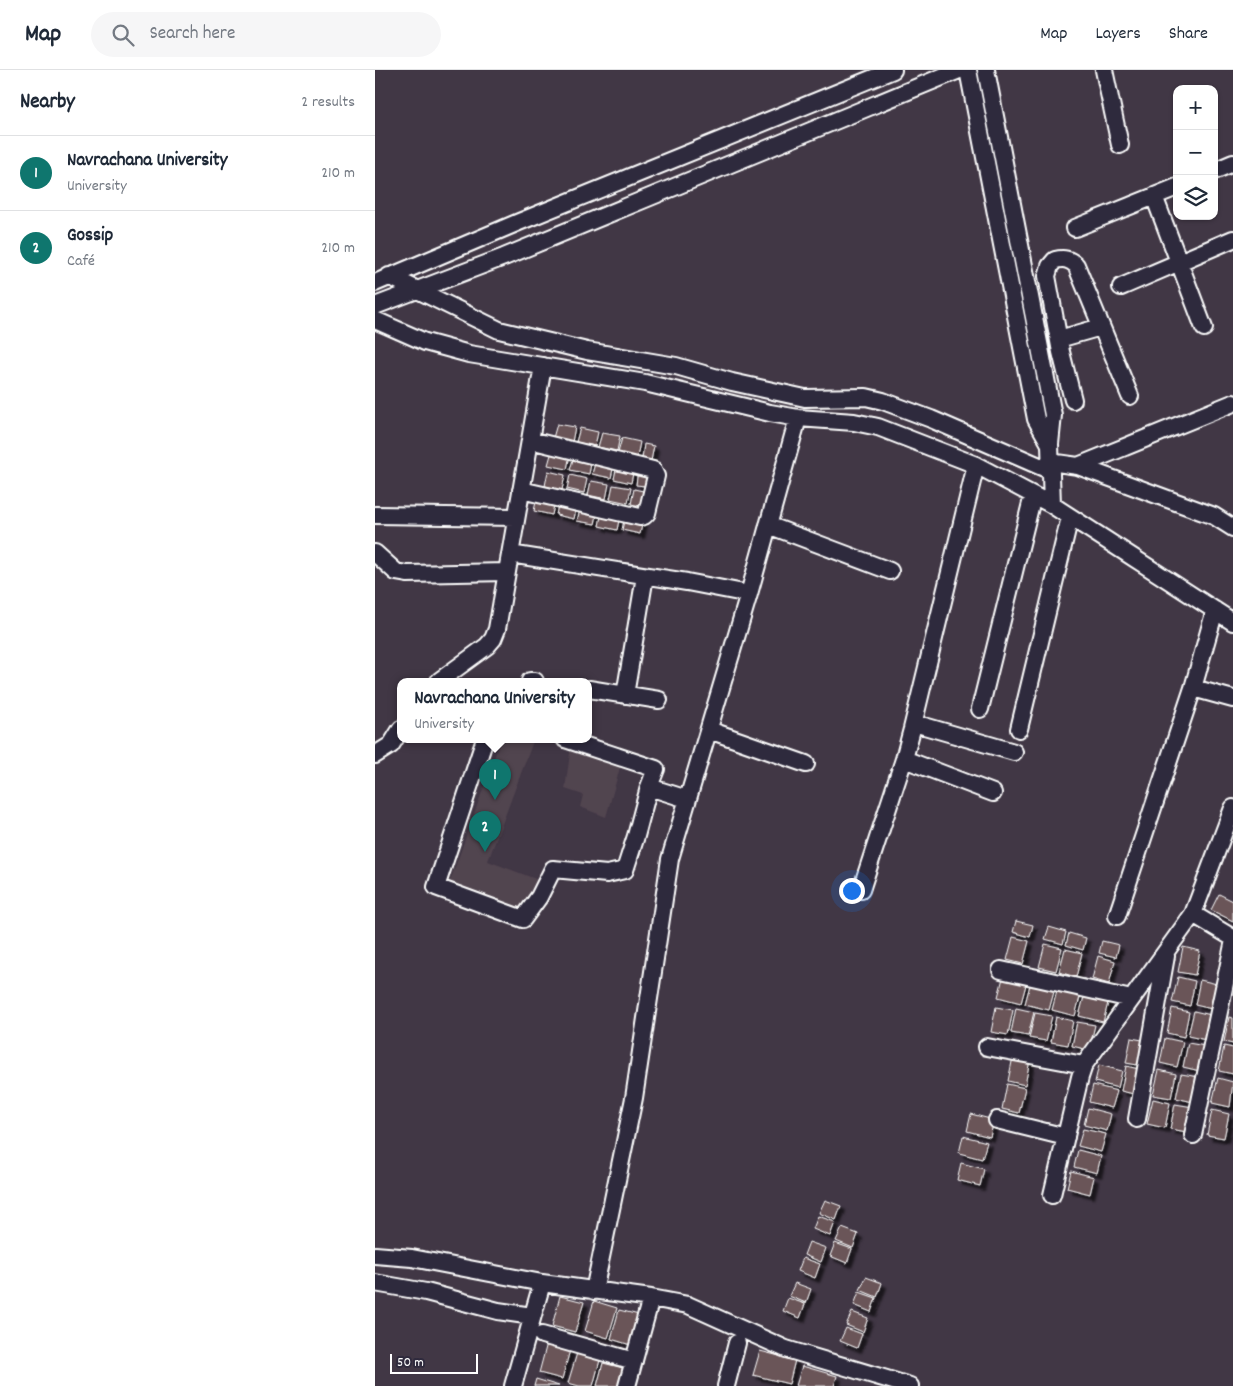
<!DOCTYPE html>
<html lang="en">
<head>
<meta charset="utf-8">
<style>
  body { margin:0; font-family:Dekko,sans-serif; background:#f6f6f7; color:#1f2937 }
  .controls { position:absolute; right:15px; top:15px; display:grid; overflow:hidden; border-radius:10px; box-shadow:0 1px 4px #0004 }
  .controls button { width:45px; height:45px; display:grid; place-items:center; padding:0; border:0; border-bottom:1px solid #e0e1e3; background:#fff; color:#1f2937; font:25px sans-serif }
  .scale { position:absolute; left:15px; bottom:12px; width:88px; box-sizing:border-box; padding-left:5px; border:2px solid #fff; border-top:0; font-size:14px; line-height:18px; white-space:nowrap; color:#fff; -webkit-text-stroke:4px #2f2a3d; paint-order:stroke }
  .you { position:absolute; left:476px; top:820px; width:18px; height:18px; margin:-12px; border:4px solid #fff; border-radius:50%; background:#1a73e8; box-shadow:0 0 0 8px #1a73e833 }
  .badge { display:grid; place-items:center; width:32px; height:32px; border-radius:50%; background:#0f766e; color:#fff; font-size:16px; font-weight:700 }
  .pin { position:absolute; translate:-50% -41px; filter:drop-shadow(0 1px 2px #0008) }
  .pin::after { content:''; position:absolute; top:26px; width:18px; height:15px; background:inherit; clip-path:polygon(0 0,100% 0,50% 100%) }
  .popup { position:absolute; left:22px; top:608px; width:195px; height:65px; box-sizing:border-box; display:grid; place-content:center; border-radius:10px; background:#fff; filter:drop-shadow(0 1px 4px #0005); font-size:16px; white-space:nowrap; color:#747a83 }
  .popup b { font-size:19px; color:#1f2937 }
  .popup::after { content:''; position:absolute; left:50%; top:100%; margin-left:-10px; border:10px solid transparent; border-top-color:#fff }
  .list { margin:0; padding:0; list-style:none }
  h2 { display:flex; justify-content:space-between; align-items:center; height:65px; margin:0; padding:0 20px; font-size:21px }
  h2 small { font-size:16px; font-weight:400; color:#747a83 }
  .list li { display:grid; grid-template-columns:32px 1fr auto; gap:15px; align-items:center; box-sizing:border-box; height:75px; padding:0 20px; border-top:1px solid #e0e1e3 }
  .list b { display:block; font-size:19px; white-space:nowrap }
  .list p { margin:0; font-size:16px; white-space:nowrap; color:#747a83 }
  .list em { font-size:16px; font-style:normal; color:#747a83 }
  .icon { flex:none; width:28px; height:28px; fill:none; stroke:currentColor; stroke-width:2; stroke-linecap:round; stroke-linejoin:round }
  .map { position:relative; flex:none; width:858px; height:1316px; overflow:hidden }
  header { display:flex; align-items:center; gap:30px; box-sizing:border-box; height:70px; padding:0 25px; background:#fff; border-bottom:1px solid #e0e1e3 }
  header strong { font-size:24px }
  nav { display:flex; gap:28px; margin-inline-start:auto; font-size:18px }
  .search { width:350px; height:45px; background:#f6f6f7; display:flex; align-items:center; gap:12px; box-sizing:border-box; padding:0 18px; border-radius:28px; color:#747a83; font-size:19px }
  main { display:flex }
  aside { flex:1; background:#fff }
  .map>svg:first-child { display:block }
</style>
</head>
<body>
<header>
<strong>Map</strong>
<div class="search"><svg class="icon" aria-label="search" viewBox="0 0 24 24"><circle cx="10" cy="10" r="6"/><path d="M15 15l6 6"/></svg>Search here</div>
<nav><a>Map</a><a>Layers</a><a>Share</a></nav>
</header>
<main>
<aside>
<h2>Nearby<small>2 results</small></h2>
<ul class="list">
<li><span class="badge">1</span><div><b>Navrachana University</b><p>University</p></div><em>210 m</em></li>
<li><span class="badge">2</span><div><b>Gossip</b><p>Café</p></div><em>210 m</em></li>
</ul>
</aside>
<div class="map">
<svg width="858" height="1316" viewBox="0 0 858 1316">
  <defs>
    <filter id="shadow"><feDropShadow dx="4.5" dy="4.5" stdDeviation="1" flood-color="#0009"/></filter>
  </defs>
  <rect width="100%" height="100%" fill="#413745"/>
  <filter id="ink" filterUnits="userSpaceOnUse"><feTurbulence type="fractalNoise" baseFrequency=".02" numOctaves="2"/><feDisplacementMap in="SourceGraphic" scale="10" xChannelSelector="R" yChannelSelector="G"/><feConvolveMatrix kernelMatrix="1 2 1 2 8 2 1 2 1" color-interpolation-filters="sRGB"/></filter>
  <g filter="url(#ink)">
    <path fill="#51444f" d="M126 669H159L113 791 166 811 154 843 74 814Z
      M196 676 246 694 231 747 205 737 208 725 190 719Z"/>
    <path fill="#6a5558" stroke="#fff" filter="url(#shadow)" d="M182 354 200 357 197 372 178 368Z
      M205 358 223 362 220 376 201 372Z
      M227 363 245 366 242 381 223 377Z
      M247 368 265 372 262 387 243 383Z
      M269 374 279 376 276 391 267 389Z
      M177 381 195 385 192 399 173 395Z
      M199 386 217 389 214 404 195 400Z
      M221 390 239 394 236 408 217 404Z
      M242 395 259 398 256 413 239 409Z
      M263 400 273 401 270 416 261 415Z
      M173 401 190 405 187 420 170 416Z
      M195 405 212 409 209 423 192 419Z
      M216 411 234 414 231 429 213 425Z
      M238 415 256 418 253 433 235 429Z
      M259 419 268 421 266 436 256 434Z
      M162 427 180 430 177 445 159 441Z
      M184 430 202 434 199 449 181 445Z
      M206 436 223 440 220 454 202 451Z
      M227 441 245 445 242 460 224 456Z
      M250 446 268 450 265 464 247 460Z
      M844 824 858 831V851L836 840Z
      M641 851 658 855 655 867 638 862Z
      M674 857 691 862 688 874 670 869Z
      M694 863 711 868 708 880 691 875Z
      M638 867 654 871 648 894 632 890Z
      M727 871 744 875 741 887 724 883Z
      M670 874 687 878 681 901 664 897Z
      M808 877 825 881 820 905 803 902Z
      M690 879 707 883 701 907 684 902Z
      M723 886 740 891 734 914 717 909Z
      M629 904 652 911 646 933 623 927Z
      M803 907 820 911 815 936 797 932Z
      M825 910 842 914 837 939 820 935Z
      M656 911 680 918 674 940 650 934Z
      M683 917 706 923 700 946 677 940Z
      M710 923 734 929 728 952 704 946Z
      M621 937 638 940 633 965 616 962Z
      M641 938 659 942 653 966 636 963Z
      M797 938 814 942 809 967 792 963Z
      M819 941 836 945 831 970 813 966Z
      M660 943 677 946 671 971 654 968Z
      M681 947 698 951 693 975 676 972Z
      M854 947 858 948V974L849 972Z
      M702 952 720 955 714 980 697 976Z
      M756 968 773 971 768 996 751 993Z
      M790 968 808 972 802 997 785 993Z
      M813 973 830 976 825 1001 808 997Z
      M849 976 858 978V1004L844 1001Z
      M638 987 655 990 650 1015 633 1011Z
      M724 995 747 1001 743 1018 720 1012Z
      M751 996 768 1000 763 1025 746 1021Z
      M784 1000 801 1004 796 1028 778 1025Z
      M806 1004 824 1007 818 1032 801 1028Z
      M843 1008 858 1012 855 1037 837 1033Z
      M632 1014 650 1018 644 1043 627 1039Z
      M718 1015 742 1021 737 1038 714 1032Z
      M778 1029 795 1033 790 1058 772 1054Z
      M800 1034 818 1037 812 1062 795 1059Z
      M713 1038 736 1044 732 1061 709 1055Z
      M837 1040 854 1044 849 1068 832 1065Z
      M596 1044 619 1050 615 1067 592 1061Z
      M708 1059 731 1064 726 1082 703 1076Z
      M588 1066 612 1072 607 1089 584 1083Z
      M703 1080 726 1086 722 1103 699 1097Z
      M586 1093 609 1099 605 1116 582 1110Z
      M696 1101 719 1107 715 1124 692 1118Z
      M450 1130 466 1136 461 1150 444 1143Z
      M443 1146 460 1152 455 1166 438 1159Z
      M467 1158 483 1164 478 1178 461 1171Z
      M434 1172 451 1178 446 1192 429 1185Z
      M460 1173 477 1179 472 1193 455 1186Z
      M428 1188 445 1194 440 1208 423 1201Z
      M491 1207 507 1213 502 1227 485 1220Z
      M420 1213 436 1219 431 1233 414 1226Z
      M484 1222 501 1228 496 1242 479 1235Z
      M185 1226 209 1232 200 1262 177 1256Z
      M413 1228 430 1234 425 1248 408 1241Z
      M219 1231 242 1238 233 1268 210 1261Z
      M244 1240 268 1246 259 1276 236 1269Z
      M477 1242 493 1248 488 1262 471 1255Z
      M471 1258 487 1264 482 1278 465 1271Z
      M172 1273 195 1280 187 1309 164 1303Z
      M385 1281 420 1290 414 1314 378 1305Z
      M202 1283 225 1290 218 1316H204L193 1313Z
      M228 1293 252 1299 247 1316H222Z
      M427 1296 462 1306 459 1316H421Z
      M161 1309 184 1316H159Z"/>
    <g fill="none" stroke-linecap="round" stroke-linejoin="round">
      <defs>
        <path id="minor" d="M593 0 661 349 675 374
          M611 0 678 345 675 374 677 435
          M729 0 745 75
          M839 101 858 93
          M779 126 829 258
          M700 158 802 117
          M14 206 124 260 212 281 301 296 357 312 430 328 491 327 508 331 556 349 676 401
          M0 213 144 152 518 0
          M746 217 858 169
          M0 236 129 187 584 0
          M0 250 50 272 94 284 270 313 395 343 423 348 479 352 503 357 601 395 677 435 858 552
          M684 269 726 257
          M698 330 686 282 672 206 675 196 680 190C689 188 694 189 701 195L755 326
          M675 392 703 396 839 446 858 458
          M703 396 858 333
          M146 420 265 447 269 446 272 443 281 406 278 400 155 370
          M0 445 141 447
          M393 455 515 501
          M0 483 21 502 32 504 132 502
          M135 484 312 512 374 524
          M64 611 112 576 118 569 122 559 168 296
          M155 611H160
          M818 618 858 629
          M214 619 284 630
          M250 625 270 506
          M605 639 658 425
          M539 653 639 682
          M644 659 695 447
          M334 660 431 694
          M110 669 61 817 148 849 164 827 178 799 232 804 250 800 261 766 274 717 312 729
          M190 669 281 699 274 717
          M0 685 16 675 26 659
          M529 689 618 723
          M486 820 529 689 537 659 601 395
          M818 844 858 868
          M742 846 818 618 840 540
          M626 900 756 929
          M612 977 709 995
          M762 1049 791 886
          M622 1050 691 1067
          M818 1065 858 875
          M677 1125 705 1007 709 995 818 844 858 738
          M0 1185 37 1188 167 1213 276 1228 313 1235 411 1279 535 1316
          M0 1213 51 1222 123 1241 157 1246
          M219 1221 259 1028 295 789 374 524 423 348
          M167 1265 259 1291
          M138 1316 167 1213
          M252 1316 276 1228
          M351 1316 362 1273"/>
      </defs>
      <use href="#minor" stroke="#fff" stroke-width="20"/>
      <use href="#minor" stroke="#2f2a3d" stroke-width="16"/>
    </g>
  </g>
</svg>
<div class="controls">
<button>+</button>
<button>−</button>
<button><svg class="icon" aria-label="layers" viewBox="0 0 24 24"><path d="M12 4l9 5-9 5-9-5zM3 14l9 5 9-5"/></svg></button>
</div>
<div class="scale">50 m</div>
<div class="you"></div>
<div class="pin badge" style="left:120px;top:730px">1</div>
<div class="popup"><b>Navrachana University</b>University</div>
<div class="pin badge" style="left:110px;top:782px">2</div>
</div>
</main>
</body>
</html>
